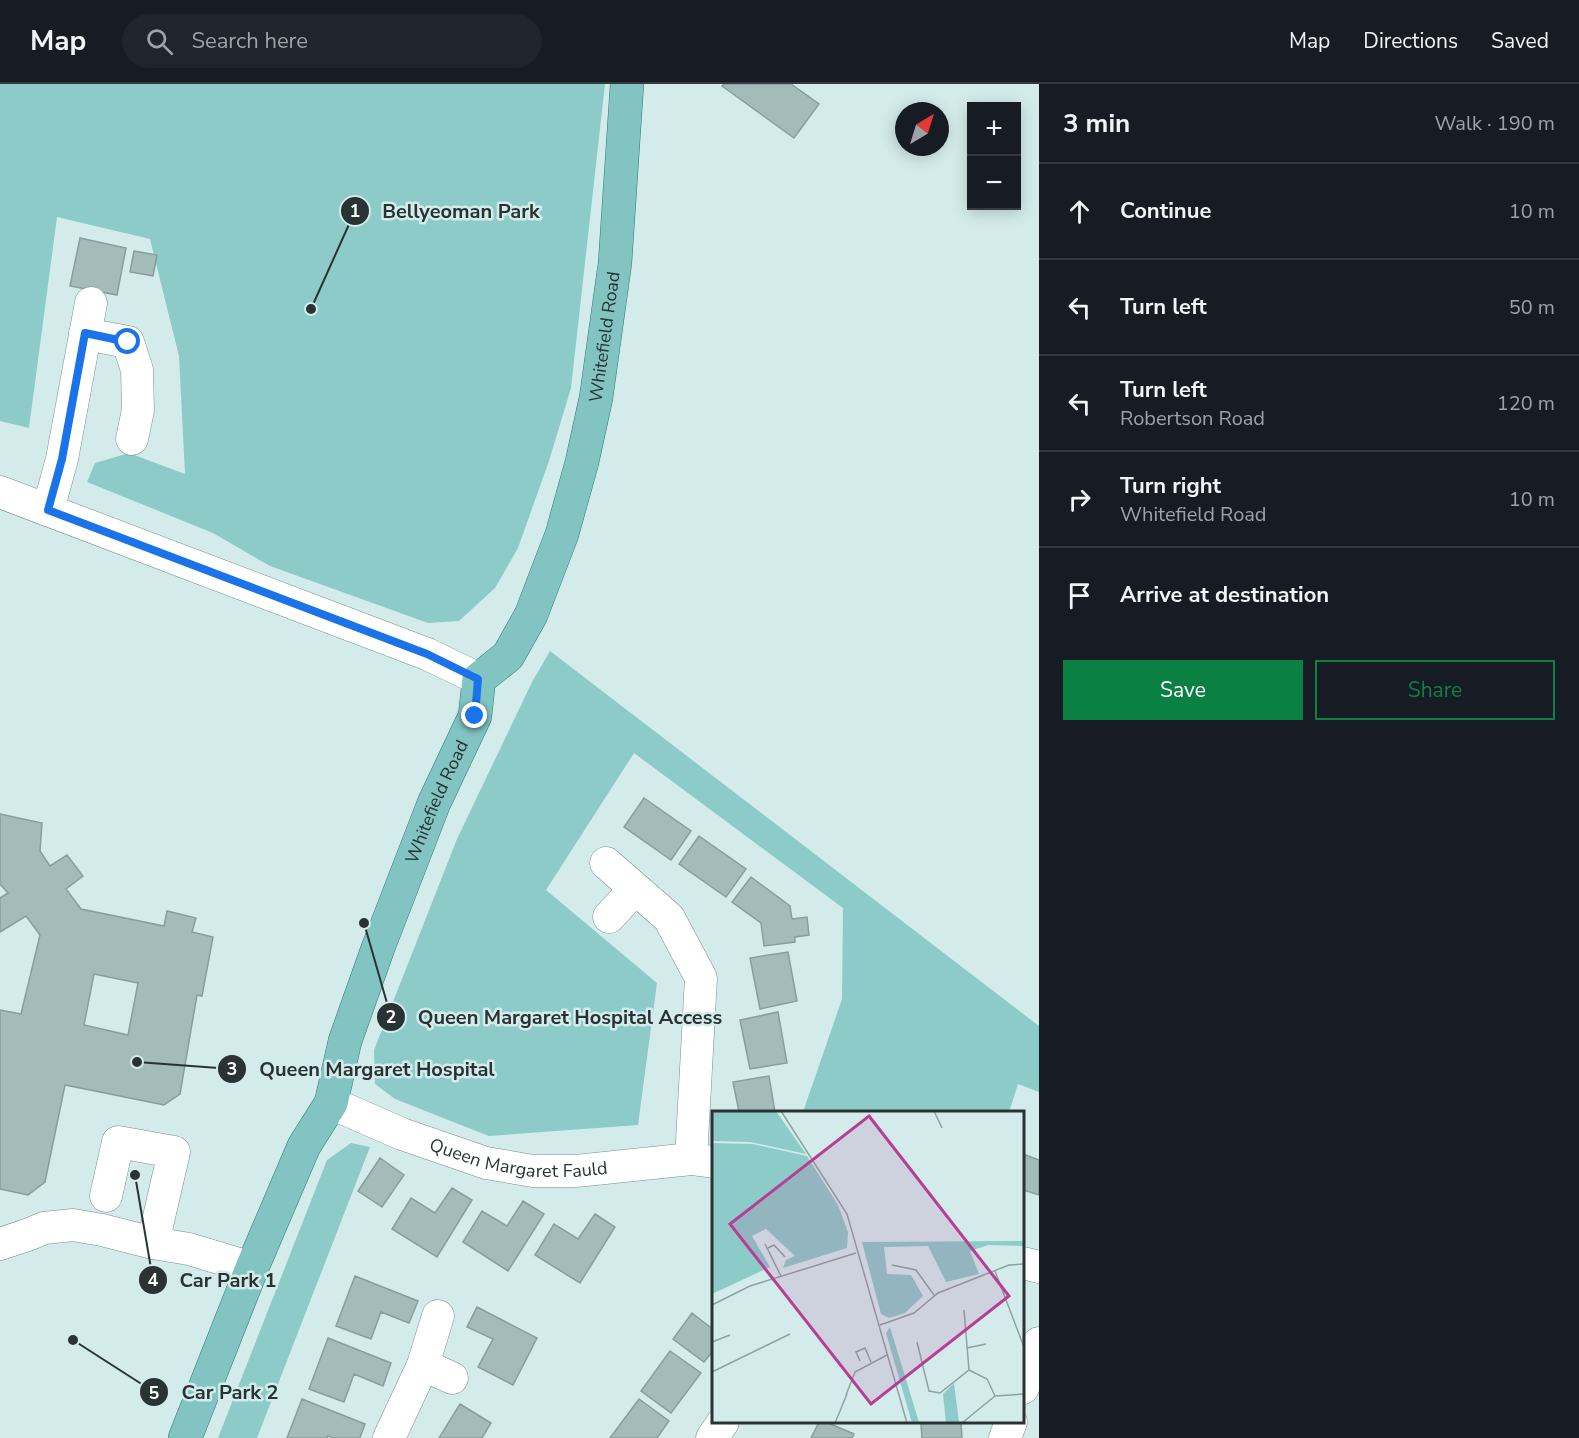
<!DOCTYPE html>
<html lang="en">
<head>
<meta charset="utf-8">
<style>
  body { margin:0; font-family:"Nunito Sans",sans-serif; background:#20242c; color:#f1f3f6 }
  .controls { position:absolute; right:18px; top:18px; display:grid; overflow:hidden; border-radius:0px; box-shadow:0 3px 15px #0003 }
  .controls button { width:54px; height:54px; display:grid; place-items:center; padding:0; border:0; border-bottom:2px solid #363941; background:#171b24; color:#f1f3f6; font:30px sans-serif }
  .compass { position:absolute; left:895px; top:18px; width:54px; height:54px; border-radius:50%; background:#171b24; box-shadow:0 3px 15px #0003; rotate:38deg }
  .stop { position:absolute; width:18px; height:18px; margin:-14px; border:4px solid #1a73e8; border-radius:50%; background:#fff }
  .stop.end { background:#1a73e8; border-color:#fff; box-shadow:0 2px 6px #0008 }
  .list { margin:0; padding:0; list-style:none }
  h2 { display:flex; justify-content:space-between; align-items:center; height:78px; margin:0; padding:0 24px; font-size:26px }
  h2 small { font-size:20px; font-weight:400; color:#9ea1a6 }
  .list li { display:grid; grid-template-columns:39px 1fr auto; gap:18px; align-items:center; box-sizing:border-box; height:96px; padding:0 24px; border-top:2px solid #363941 }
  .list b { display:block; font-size:22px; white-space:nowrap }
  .list p { margin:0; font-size:20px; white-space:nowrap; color:#9ea1a6 }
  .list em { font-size:20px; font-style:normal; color:#9ea1a6 }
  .actions { display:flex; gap:12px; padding:18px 24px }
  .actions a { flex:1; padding:14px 0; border:2px solid #0b8043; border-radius:0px; text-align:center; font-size:21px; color:#0b8043 }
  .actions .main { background:#0b8043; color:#fff }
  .icon { flex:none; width:33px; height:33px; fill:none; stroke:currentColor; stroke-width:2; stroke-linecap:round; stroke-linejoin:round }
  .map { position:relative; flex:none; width:1039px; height:1354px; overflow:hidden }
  header { display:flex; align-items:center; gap:36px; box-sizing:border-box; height:84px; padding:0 30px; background:#171b24; border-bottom:2px solid #363941 }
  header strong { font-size:28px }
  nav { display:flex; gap:33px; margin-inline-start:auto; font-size:21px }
  .search { width:420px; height:54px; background:#20242c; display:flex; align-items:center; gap:15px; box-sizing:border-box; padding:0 21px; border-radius:33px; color:#9ea1a6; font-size:22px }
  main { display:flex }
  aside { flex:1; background:#171b24 }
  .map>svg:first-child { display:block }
</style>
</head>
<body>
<header>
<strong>Map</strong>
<div class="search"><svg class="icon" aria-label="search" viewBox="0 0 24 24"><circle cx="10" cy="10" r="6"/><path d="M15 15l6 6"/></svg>Search here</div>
<nav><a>Map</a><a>Directions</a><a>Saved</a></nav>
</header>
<main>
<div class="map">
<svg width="1039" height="1354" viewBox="0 0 1039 1354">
  <rect width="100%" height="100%" fill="#d3eceb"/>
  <path fill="#8ccbc8" d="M0 0H605L571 304 549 377 518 464 495 504 459 537 428 539 270 482 213 449 87 398 95 379 129 369 185 390 179 272 150 155 57 133 29 344 0 337Z
    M550 567 1039 942V1008L1018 1000 1009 1028H803L842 915 843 824 634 669 546 806 657 899 638 1041 489 1052 395 1015 375 1000 374 966 457 755 532 598Z
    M351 1059 370 1063 257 1354H218L327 1076Z"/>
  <path fill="#a3bbb9" stroke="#879e9c" stroke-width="1.5" fill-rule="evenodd" d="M724 0H791L819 20 794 54 722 2Z
    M80 154 126 164 117 211 70 202Z
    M134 167 157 171 153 192 130 188Z
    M644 714 691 747 671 776 624 743Z
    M0 730 42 739 40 767 50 782 67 771 83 792 66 805 81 825 164 842 167 827 196 834 192 848 213 853 202 912 197 911 180 1010 164 1021 65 1001 45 1098 28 1111 0 1105V926L21 930 40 851 26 832 0 848V814L8 809 0 800ZM94 890 138 899 128 951 84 941Z
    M699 752 746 785 726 813 679 780Z
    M751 793 790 822 792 835 807 833 809 851 795 853V858L764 862 761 839 732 818Z
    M788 868 797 917 760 925 750 874Z
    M778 928 787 979 750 985 740 936Z
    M769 992 775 1028H739L733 998Z
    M1023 1070 1039 1076V1111L1023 1106Z
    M380 1074 404 1091 382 1123 358 1107Z
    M452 1104 472 1116 437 1173 392 1145 411 1114 435 1129Z
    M523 1117 544 1130 508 1187 463 1158 482 1127 507 1142Z
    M595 1130 615 1143 580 1199 535 1171 554 1140 578 1155Z
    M355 1192 418 1217 409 1239 381 1228 371 1255 336 1242Z
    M477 1223 537 1254 513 1301 478 1283 493 1255 467 1243Z
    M692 1229 714 1246V1266L704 1278 673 1255Z
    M328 1254 391 1279 383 1302 354 1290 344 1318 309 1305Z
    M670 1267 701 1289 671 1329 641 1307Z
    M302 1315 365 1340 360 1354H334L328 1352 327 1354H287Z
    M639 1315 669 1337 657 1354H610Z
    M460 1320 491 1339 482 1354H439Z
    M819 1338H826L854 1350 852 1354H811Z
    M944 1338H961L962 1354H922L921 1340Z"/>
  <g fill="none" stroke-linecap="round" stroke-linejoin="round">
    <defs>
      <g id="minor">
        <path d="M85 250 128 258 137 286 138 326 132 355"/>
        <path d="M0 408 427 570 479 595"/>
        <path d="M48 426 62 375 91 219"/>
        <path d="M606 779 669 834 701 894 691 1075"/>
        <path d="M609 833 635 805"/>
        <path id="s1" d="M331 1019 402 1050 486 1079 533 1087H576L691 1075 714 1078"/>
        <path d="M106 1112 118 1058 174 1068 153 1159"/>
        <path d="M0 1160 30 1150 44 1144 73 1141 102 1146 153 1159 189 1165 252 1184"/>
        <path d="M1023 1179 1039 1183"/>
        <path d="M423 1281 452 1294"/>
        <path d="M1023 1304 1039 1259"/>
        <path d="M389 1354 423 1281 438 1232"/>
        <path d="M712 1354 723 1338"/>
        <path d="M1005 1354 1011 1338"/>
      </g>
      <g id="major">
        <path id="s2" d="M185 1354 252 1184 304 1062 331 1019 345 957 378 864 434 719 475 632 479 595 508 572 531 531 562 450 582 378 596 314 615 179 627 0"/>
      </g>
    </defs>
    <use href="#minor" stroke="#778e8c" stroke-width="33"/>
    <use href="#major" stroke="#2c7876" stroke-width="34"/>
    <use href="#minor" stroke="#fff" stroke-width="32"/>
    <use href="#major" stroke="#81c4c2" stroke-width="33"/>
  </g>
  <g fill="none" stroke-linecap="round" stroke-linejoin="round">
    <path stroke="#1a73e8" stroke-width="8" d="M128 258 85 249 62 375 48 426 427 570 478 595 475 632"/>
  </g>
  <g text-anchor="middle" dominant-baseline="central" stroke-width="5" stroke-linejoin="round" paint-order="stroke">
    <g font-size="18" fill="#2a3333" stroke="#d3eceb">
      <text stroke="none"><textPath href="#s2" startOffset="1190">Whitefield Road</textPath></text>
      <text stroke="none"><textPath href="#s2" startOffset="686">Whitefield Road</textPath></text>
      <text stroke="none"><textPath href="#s1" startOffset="198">Queen Margaret Fauld</textPath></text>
    </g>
  </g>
  <g transform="translate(712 1027)">
    <rect width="312" height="312" fill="#d3eceb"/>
    <path d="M0 0H64L94 43 38 31 0 30ZM0 32 41 33 95 45 126 94 136 121 135 137 71 157 74 149 83 145 54 118 40 125 58 156 0 183ZM312 130V135L276 134 258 140 267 163 234 171 216 135 172 136 175 163 199 164 211 185 193 202 177 207 169 203 150 131ZM178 216 206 308 207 312H200L174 222ZM242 272 247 311 234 312 231 283Z" fill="#8ccbc8"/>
    <path fill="none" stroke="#8fa2a1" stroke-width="1.5" d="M69 0 135 103 195 312M222 0 230 17M53 133 69 165M56 137 62 134 73 146M180 154 204 159 222 184M283 160 312 236M0 194 38 175 144 142M252 199 257 259M168 214 202 202 226 182 297 154 312 153M0 231 18 224M205 231 217 280 228 282 257 259 275 268 283 285M255 237 274 233M148 250 144 241 153 237 159 251M0 261 78 223M134 284 143 261 175 244M123 312 135 283M250 312 283 285 312 283"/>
    <path fill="#b73e92" fill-opacity="0.15" stroke="#b73e92" stroke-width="3" d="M157 5 297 185 159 293 18 113Z"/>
    <rect width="312" height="312" fill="none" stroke="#2a3333" stroke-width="3"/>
  </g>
  <path fill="none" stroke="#2a3333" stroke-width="2" d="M311 225L355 127M364 839L391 933M137 978L232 985M135 1091L153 1196M73 1256L154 1308"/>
  <g fill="#2a3333" stroke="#d3eceb" stroke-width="2">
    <circle cx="311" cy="225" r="6"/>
    <circle cx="364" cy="839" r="6"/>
    <circle cx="137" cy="978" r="6"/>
    <circle cx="135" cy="1091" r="6"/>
    <circle cx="73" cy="1256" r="6"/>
    <circle cx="355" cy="127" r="15"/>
    <circle cx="391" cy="933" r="15"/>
    <circle cx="232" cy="985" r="15"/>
    <circle cx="153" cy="1196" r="15"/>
    <circle cx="154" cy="1308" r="15"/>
  </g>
  <g font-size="18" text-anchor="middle" font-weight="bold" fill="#fff">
    <text x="355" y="133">1</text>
    <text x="391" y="939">2</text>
    <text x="232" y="991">3</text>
    <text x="153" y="1202">4</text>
    <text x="154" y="1315">5</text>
  </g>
  <g font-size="20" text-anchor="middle" font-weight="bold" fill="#2a3333" stroke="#d3eceb" stroke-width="5" stroke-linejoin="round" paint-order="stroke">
    <text x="461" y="134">Bellyeoman Park</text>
    <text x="570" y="940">Queen Margaret Hospital Access</text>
    <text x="377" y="992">Queen Margaret Hospital</text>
    <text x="228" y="1203">Car Park 1</text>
    <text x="230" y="1315">Car Park 2</text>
  </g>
</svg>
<div class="controls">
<button>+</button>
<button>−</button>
</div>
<svg class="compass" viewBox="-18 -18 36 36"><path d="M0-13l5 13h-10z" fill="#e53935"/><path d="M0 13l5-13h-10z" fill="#9ea1a6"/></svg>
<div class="stop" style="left:128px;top:258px"></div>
<div class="stop end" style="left:475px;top:632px"></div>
</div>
<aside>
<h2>3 min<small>Walk · 190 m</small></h2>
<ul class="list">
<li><svg class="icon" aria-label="ahead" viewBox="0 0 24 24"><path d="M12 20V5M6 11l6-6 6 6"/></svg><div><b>Continue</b></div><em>10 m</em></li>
<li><svg class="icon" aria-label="left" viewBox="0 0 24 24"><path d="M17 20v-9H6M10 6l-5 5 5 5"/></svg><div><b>Turn left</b></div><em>50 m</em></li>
<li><svg class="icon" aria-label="left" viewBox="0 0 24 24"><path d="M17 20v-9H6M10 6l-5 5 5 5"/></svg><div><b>Turn left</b><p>Robertson Road</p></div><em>120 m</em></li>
<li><svg class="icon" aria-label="right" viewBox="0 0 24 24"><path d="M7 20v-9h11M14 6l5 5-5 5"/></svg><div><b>Turn right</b><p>Whitefield Road</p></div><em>10 m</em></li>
<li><svg class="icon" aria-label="arrive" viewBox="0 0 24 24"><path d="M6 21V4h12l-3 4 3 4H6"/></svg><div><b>Arrive at destination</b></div></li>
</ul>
<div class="actions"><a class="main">Save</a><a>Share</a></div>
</aside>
</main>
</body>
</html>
